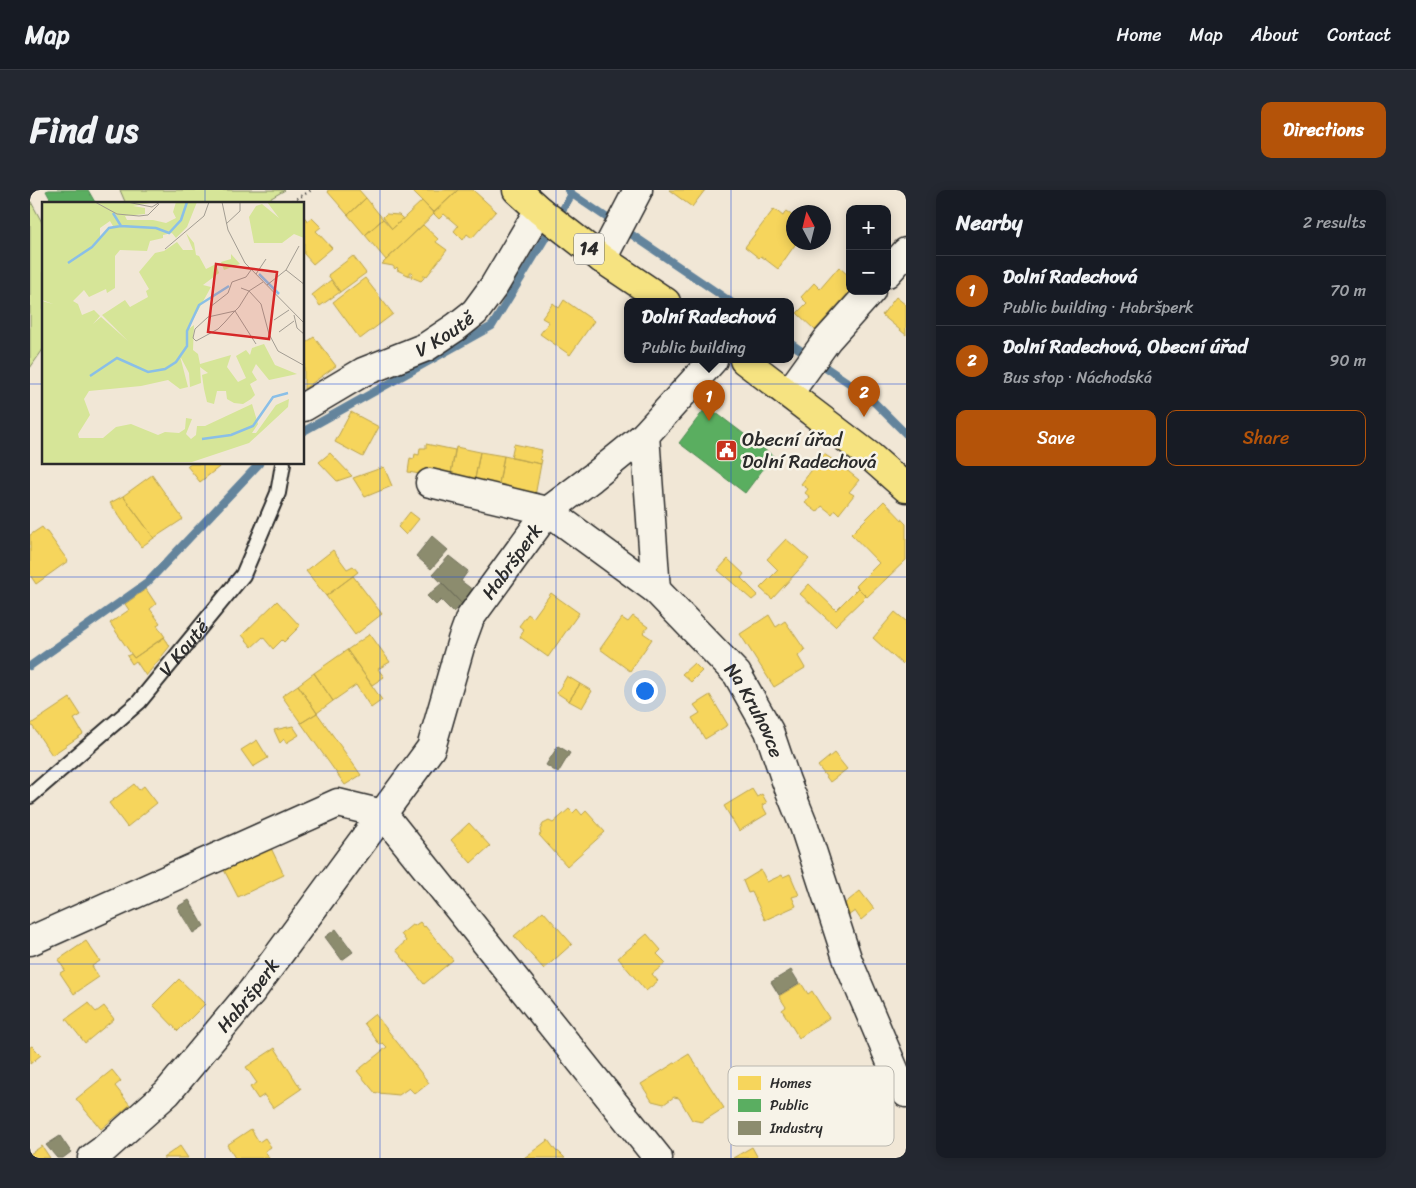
<!DOCTYPE html>
<html lang="en">
<head>
<meta charset="utf-8">
<style>
  body { margin:0; font-family:Sriracha,sans-serif; background:#242831; color:#f1f3f6 }
  .controls { position:absolute; right:15px; top:15px; display:grid; overflow:hidden; border-radius:10px; box-shadow:0 2px 12px #0003 }
  .controls button { width:45px; height:45px; display:grid; place-items:center; padding:0; border:0; border-bottom:1px solid #363941; background:#171b24; color:#f1f3f6; font:25px sans-serif }
  .compass { position:absolute; left:756px; top:15px; width:45px; height:45px; border-radius:50%; background:#171b24; box-shadow:0 2px 12px #0003; rotate:353deg }
  .you { position:absolute; left:614px; top:500px; width:18px; height:18px; margin:-12px; border:4px solid #fff; border-radius:50%; background:#1a73e8; box-shadow:0 0 0 8px #1a73e833 }
  .badge { display:grid; place-items:center; width:32px; height:32px; border-radius:50%; background:#b45309; color:#fff; font-size:16px; font-weight:700 }
  .pin { position:absolute; translate:-50% -41px; filter:drop-shadow(0 1px 2px #0008) }
  .pin::after { content:''; position:absolute; top:26px; width:18px; height:15px; background:inherit; clip-path:polygon(0 0,100% 0,50% 100%) }
  .popup { position:absolute; left:594px; top:108px; width:170px; height:65px; box-sizing:border-box; display:grid; place-content:center; border-radius:10px; background:#171b24; filter:drop-shadow(0 1px 4px #0005); font-size:16px; white-space:nowrap; color:#9ea1a6 }
  .popup b { font-size:19px; color:#f1f3f6 }
  .popup::after { content:''; position:absolute; left:50%; top:100%; margin-left:-10px; border:10px solid transparent; border-top-color:#171b24 }
  .list { margin:0; padding:0; list-style:none }
  h2 { display:flex; justify-content:space-between; align-items:center; height:65px; margin:0; padding:0 20px; font-size:21px }
  h2 small { font-size:16px; font-weight:400; color:#9ea1a6 }
  .list li { display:grid; grid-template-columns:32px 1fr auto; gap:15px; align-items:center; box-sizing:border-box; height:70px; padding:0 20px; border-top:1px solid #363941 }
  .list b { display:block; font-size:19px; white-space:nowrap }
  .list p { margin:0; font-size:16px; white-space:nowrap; color:#9ea1a6 }
  .list em { font-size:16px; font-style:normal; color:#9ea1a6 }
  .actions { display:flex; gap:10px; padding:15px 20px }
  .actions a { flex:1; padding:11px 0; border:1px solid #b45309; border-radius:10px; text-align:center; font-size:18px; color:#b45309 }
  .actions .main { background:#b45309; color:#fff }
  .map { position:relative; flex:none; width:876px; height:968px; overflow:hidden; border-radius:10px }
  header { display:flex; align-items:center; gap:30px; box-sizing:border-box; height:70px; padding:0 25px; background:#171b24; border-bottom:1px solid #363941 }
  header strong { font-size:24px }
  nav { display:flex; gap:28px; margin-inline-start:auto; font-size:18px }
  .intro { display:flex; align-items:center; justify-content:space-between; box-sizing:border-box; height:120px; padding:0 30px }
  h1 { margin:0; font-size:35px }
  .button { padding:12px 22px; border-radius:10px; background:#b45309; color:#fff; font-size:18px; font-weight:700 }
  main { display:flex; gap:30px; padding:0 30px }
  aside { flex:1; background:#171b24; border-radius:10px; box-shadow:0 2px 12px #0003 }
  .map>svg:first-child { display:block }
</style>
</head>
<body>
<header>
<strong>Map</strong>
<nav><a>Home</a><a>Map</a><a>About</a><a>Contact</a></nav>
</header>
<div class="intro"><h1>Find us</h1><a class="button">Directions</a></div>
<main>
<div class="map">
<svg width="876" height="968" viewBox="0 0 876 968">
  <rect width="100%" height="100%" fill="#f1e7d6"/>
  <filter id="ink" filterUnits="userSpaceOnUse"><feTurbulence type="fractalNoise" baseFrequency=".02" numOctaves="2"/><feDisplacementMap in="SourceGraphic" scale="10" xChannelSelector="R" yChannelSelector="G"/><feConvolveMatrix kernelMatrix="1 2 1 2 8 2 1 2 1" color-interpolation-filters="sRGB"/></filter>
  <g filter="url(#ink)">
    <path fill="#d6e598" stroke="#808862" d="M90 0H255L231 14H96Z
      M0 10 14 36V158L0 178Z"/>
    <path fill="#f6d55c" stroke="#b9a24d" d="M299 0H329L336 8 318 25 297 1Z
      M381 0H428L404 23Z
      M428 0H443L466 21 442 48 437 44 433 50 424 41 428 36 414 24 409 29 403 23Z
      M639 0H675L662 17Z
      M336 8 353 29 335 45 318 25Z
      M392 11 404 24 356 70 335 45 353 29 362 39Z
      M744 19 753 26 756 21 764 27V52H767L748 79 731 66 729 68 715 57Z
      M356 24 369 25 373 29 362 39 353 27Z
      M274 27 278 31 282 28 291 37 286 41 302 58 283 74 274 64Z
      M393 35 408 49 406 52 417 60 397 86 394 85V88L391 91 381 87 383 83 382 82H380V86L367 80 368 79 367 77 365 79 363 76 352 74Z
      M323 66 336 83 310 102 298 85Z
      M809 77 820 87V101L785 140 767 123 777 113 771 107 784 93 790 99Z
      M335 88 363 124 330 149 303 112Z
      M301 90 310 102 290 116 282 105Z
      M866 107 876 115V145L852 125Z
      M534 110 564 131 540 165 510 144 519 132 512 128 523 113 529 118Z
      M284 147 306 176 274 199V154Z
      M321 222 349 237 333 267 305 252Z
      M396 254 425 260 420 289 378 282 380 268 384 269 385 264 389 265 390 258H396Z
      M484 254 512 260 510 269 512 270 511 274 481 268Z
      M426 257 450 262 444 294 420 289Z
      M450 262 474 266 468 299 444 294Z
      M300 263 322 286 307 291 289 272Z
      M794 264 809 274 829 290 819 302 824 305 809 324 805 320 802 324 792 316 787 322 775 313 780 307 775 303 778 299 771 294Z
      M474 266 511 274 505 306 468 299Z
      M159 274H193L170 292 157 276Z
      M354 277 362 296 335 307 323 288Z
      M122 285 153 329 124 348 93 306Z
      M93 306 124 348 111 357 80 313Z
      M854 311 876 334V370L837 407 826 396 849 373 821 344Z
      M380 322 389 329 376 345 368 337Z
      M12 337 16 342H17L38 371 6 394 0 385V345Z
      M756 349 779 369 742 409 730 398 748 380 737 369Z
      M303 360 317 379 323 376 328 382 296 406 276 381Z
      M698 369 714 384 711 388 728 405 722 410 688 380Z
      M323 386 352 424 325 445 296 406Z
      M779 394 806 420 828 398 836 406 805 436 770 404Z
      M116 399 126 414 120 419 130 433 127 435 135 447 104 468 80 433 99 420 95 414Z
      M521 403 549 423 518 467 490 447 494 440 489 436 498 424 503 428Z
      M247 411 270 436 254 452 252 450 243 459 233 447 222 457 212 445Z
      M865 422 876 431V470L872 474 843 448Z
      M739 425 746 437 755 431 775 460 768 466 775 478 744 497 710 444Z
      M603 426 618 437 613 443 622 449 600 481 570 459 592 428 598 432Z
      M340 444 360 472 348 479 354 487 342 495 317 460Z
      M134 447 140 456 116 486 106 471 102 474 97 466 101 464 104 468Z
      M317 460 352 510 341 518 326 495 303 511 284 483Z
      M664 473 672 481 661 492 652 484Z
      M284 483 303 511 287 523 268 495Z
      M537 486 550 494 539 511 527 503Z
      M550 494 562 501 552 518 539 511Z
      M268 495 287 523 271 533 252 506Z
      M680 505 698 535 675 549 662 528 670 523 664 515Z
      M40 508 51 525 44 529 53 544 22 565 1 534Z
      M287 523 331 585 315 595 271 533Z
      M263 536 269 545 256 553 254 549 250 553 244 540Z
      M227 550 238 568 223 577 211 560Z
      M804 563 817 579 800 592 788 576Z
      M104 594 109 600 114 596 127 613 97 637 79 613Z
      M722 599 727 607 732 604 737 613 732 615 737 624 709 641 694 616Z
      M539 619 543 623 547 619 552 625 556 621 575 642 537 676 509 645 511 644 510 640 513 634 519 631 523 633Z
      M439 633 460 656 441 673 421 650Z
      M240 656 254 685 208 707 193 678Z
      M731 680 737 692 752 685 753 687 760 684 769 705 762 707 766 716 735 730 722 702 718 703 713 691Z
      M830 701 844 719 831 730 825 721 819 725 813 715Z
      M513 721 542 754 514 779 484 746Z
      M390 732 394 737 395 736 423 770 394 794 366 760 376 751 371 744 383 734 384 736Z
      M617 744 631 760 627 764 636 773 622 784 628 791 616 801 588 768Z
      M56 751 70 771 62 776 69 787 44 804 30 783 35 780 28 770Z
      M149 789 175 814 148 841 123 815Z
      M771 793 778 804 782 801 799 828 769 848 752 820 756 817 749 806Z
      M58 813 66 822 74 816 84 829 55 853 36 829Z
      M345 824 399 893 385 904 379 898 369 905 348 903 346 904 327 881 357 857 353 853 350 855 334 833Z
      M2 856 11 865 0 874V857Z
      M245 858 271 899 243 918 234 905 228 909 220 897 227 893 216 877Z
      M659 864 694 918 672 932 662 930 649 908 644 907 634 914 622 911 611 894Z
      M82 880 91 891 85 896 100 915 71 939 46 909Z
      M810 880 841 925 828 933 820 931 809 939 798 923 797 924 781 900Z
      M221 939 229 952 235 948 241 957 235 961 239 968H205L197 955Z
      M518 950 526 961 529 962 535 968H494Z
      M12 956 20 968H0V964Z
      M150 956 158 968H133Z
      M722 957 728 968H703Z"/>
    <path fill="#5aae61" stroke="#4c8751" d="M19 0H58L66 14H23L16 1Z
      M677 216 743 266 715 303 649 253Z"/>
    <path fill="#8c8c6e" stroke="#6f6f5a" d="M402 346 418 360 401 379 386 366Z
      M419 366 438 381 431 391 443 400 432 414 403 384Z
      M412 393 432 414 423 422 411 410 406 415 397 406Z
      M528 556 540 563 528 583 516 575Z
      M159 710 174 736 163 743 147 717Z
      M306 739 323 762 312 770 295 747Z
      M761 780 769 793 749 805 741 792Z
      M30 946 41 962 33 968H27L16 955Z"/>
    <g fill="none" stroke-linecap="round" stroke-linejoin="round">
      <path stroke="#64849c" stroke-width="8" d="M538 0 542 4 701 112
        M760 153 838 206 876 244
        M274 241 462 136 542 4
        M0 476 117 393 229 274"/>
      <defs>
        <g id="lane">
          <path id="s1" d="M0 606 109 512 213 385 248 303 253 274"/>
        </g>
        <g id="street">
          <path d="M572 69 608 0"/>
          <path d="M857 83 876 62"/>
          <path d="M759 203 797 150 841 101"/>
          <path id="s2" d="M274 217 333 182 396 157 426 137 445 122 464 96 509 20"/>
          <path d="M615 245 626 400"/>
          <path id="s3" d="M400 293 518 321 626 400 707 484 739 541 756 591 774 636 818 771 871 896 876 903"/>
          <path d="M0 751 308 613 353 624 628 968"/>
          <path id="s4" d="M62 968 73 960 137 903 222 801 401 558 432 450 440 428 518 321 562 288 615 245 683 170"/>
        </g>
        <path id="primary" d="M487 0 509 20 572 69 636 112
          M714 170 841 267 876 298"/>
      </defs>
      <use href="#lane" stroke="#2b2b2b" stroke-width="18"/>
      <use href="#street" stroke="#2b2b2b" stroke-width="31"/>
      <use href="#primary" stroke="#2b2b2b" stroke-width="31"/>
      <path stroke="#2b2b2b" stroke-width="3" stroke-dasharray="1 4" stroke-linecap="butt" d="M258 14 281 0"/>
      <use href="#lane" stroke="#f7f3e8" stroke-width="14"/>
      <use href="#street" stroke="#f7f3e8" stroke-width="28"/>
      <use href="#primary" stroke="#f6e381" stroke-width="28"/>
    </g>
  </g>
  <path fill="none" stroke="#1d4ed8" stroke-width="1" stroke-opacity="0.55" d="M175 0V14M350 0V968M526 0V968M701 0V968M0 194H14M274 194H876M175 274V968M0 387H876M0 581H876M0 774H876"/>
  <defs>
    <symbol id="civic-square" viewBox="-11 -11 22 22"><rect x="-9" y="-9" width="18" height="18" rx="4" fill="#c8321e" stroke="#f7f3e8"/><path d="M-.6-6.5H3V-4.5H.6V-3L4-1V1h2V6H-6V1h2V-1L-.6-3ZM-1.2 2.5V6h2.4V2.5Z" fill="#fff"/></symbol>
  </defs>
  <g fill-rule="evenodd">
    <use href="#civic-square" x="684" y="248" width="25" height="25"/>
  </g>
  <g text-anchor="middle" dominant-baseline="central" stroke-width="5" stroke-linejoin="round" paint-order="stroke">
    <rect fill="#f7f3e8" stroke="#686764" stroke-width="1" x="544" y="43.5" width="30" height="31" rx="4"/>
    <g font-size="18" font-weight="bold" fill="#2b2b2b">
      <text x="559" y="59">14</text>
    </g>
    <g font-size="19" fill="#2b2b2b" stroke="#f7f3e8">
      <text stroke="none"><textPath href="#s2" startOffset="159">V Koutě</textPath></text>
      <text stroke="none"><textPath href="#s4" startOffset="740">Habršperk</textPath></text>
      <text stroke="none"><textPath href="#s1" startOffset="214">V Koutě</textPath></text>
      <text stroke="none"><textPath href="#s3" startOffset="412">Na Kruhovce</textPath></text>
      <text stroke="none"><textPath href="#s4" startOffset="226">Habršperk</textPath></text>
    </g>
    <g font-size="19" fill="#2b2b2b" stroke="#f7f3e8" text-anchor="start">
      <text x="712" y="249">Obecní úřad<tspan x="712" dy="22">Dolní Radechová</tspan></text>
    </g>
  </g>
  <g transform="translate(12 12)">
    <rect width="262" height="262" fill="#f1e7d6"/>
    <path d="M0 0H114L91 4 103 6V12L83 14 85 18H111L124 21 134 16 131 10 134 0H155L145 25 134 36 130 31 121 33V36L108 39 105 49 78 48 73 54V86L65 91 64 87 47 95 42 88 31 99 36 102 40 113 52 108 58 114 51 122 59 115 86 139 60 113 83 98 88 105 106 95 104 89 107 87 97 70 113 51 122 49 135 40 141 48H151L144 31 152 41 154 53 157 54 164 67 174 62 177 71 161 83 169 85 148 123V126L152 123 151 148 156 152 158 162 189 153 185 165 196 180 204 176 194 154 204 148 208 153 210 146 222 142 233 163 255 172 227 178 214 162 210 170 215 178 208 182 213 193 209 197 201 202 192 201 185 197 184 189H175L172 202 165 200 162 187 160 173 166 171 158 165 159 181 148 185 147 171 138 154 146 185 138 187 126 178 99 184 47 189 42 197 48 213 36 232 37 236H61L74 225 89 222 116 233 123 230 137 231 143 227 144 216 150 217 144 232 149 237 154 233 155 224H163L210 202 216 222 210 231H214L234 203 247 197 246 205 207 241 150 260 0 262V99L11 102 0 98ZM68 19 71 24 58 36V26ZM225 0H262V36L252 32 240 41H212L207 15 214 4 220 2 237 16ZM189 52 198 62 182 68 179 60 189 57Z" fill="#d6e598" fill-rule="evenodd"/>
    <path fill="none" stroke="#8abfe7" stroke-width="2.5" d="M71 11 79 24 114 26 127 31 139 18 145 0M26 61 50 45 67 26 79 24M217 72 237 92M48 174 75 156 106 170 123 167 134 160 145 144V129L157 103 187 84M160 237 189 233 211 224 231 195 246 191"/>
    <path fill="none" stroke="#a29c92" stroke-width="1" d="M53 0 75 12 97 14 106 13 117 2M85 0 110 5 118 0M180 0 186 28 203 61 263 122M184 22 198 9V0M123 47 162 14 167 0M244 68 263 83M214 72 224 57M225 83 244 68 257 44M199 86 207 89 219 102 227 132 236 149 263 164M168 105 186 91 190 80 204 75 209 68M193 109 166 115 153 127 151 136 154 139 176 127 183 120 190 112 197 105 207 89 221 80M193 109 214 142M252 113 255 126 263 133M232 118 247 108M237 130 252 119"/>
    <path fill="#d62828" fill-opacity="0.15" stroke="#d62828" stroke-width="2.5" d="M174 62 235 70 227 137 166 130Z"/>
    <rect width="262" height="262" fill="none" stroke="#2b2b2b" stroke-width="2.5"/>
  </g>
  <rect x="698" y="876" width="166" height="80" rx="8" fill="#f7f3e8" stroke="#bab7af" stroke-width="1"/>
  <rect x="708" y="886" width="23" height="14" fill="#f6d55c"/>
  <rect x="708" y="909" width="23" height="13" fill="#5aae61"/>
  <rect x="708" y="931" width="23" height="14" fill="#8c8c6e"/>
  <g font-size="14" fill="#2b2b2b">
    <text x="740" y="898">Homes</text>
    <text x="740" y="920">Public</text>
    <text x="740" y="943">Industry</text>
  </g>
</svg>
<div class="controls">
<button>+</button>
<button>−</button>
</div>
<svg class="compass" viewBox="-18 -18 36 36"><path d="M0-13l5 13h-10z" fill="#e53935"/><path d="M0 13l5-13h-10z" fill="#9ea1a6"/></svg>
<div class="you"></div>
<div class="pin badge" style="left:679px;top:231px">1</div>
<div class="popup"><b>Dolní Radechová</b>Public building</div>
<div class="pin badge" style="left:834px;top:227px">2</div>
</div>
<aside>
<h2>Nearby<small>2 results</small></h2>
<ul class="list">
<li><span class="badge">1</span><div><b>Dolní Radechová</b><p>Public building · Habršperk</p></div><em>70 m</em></li>
<li><span class="badge">2</span><div><b>Dolní Radechová, Obecní úřad</b><p>Bus stop · Náchodská</p></div><em>90 m</em></li>
</ul>
<div class="actions"><a class="main">Save</a><a>Share</a></div>
</aside>
</main>
</body>
</html>
